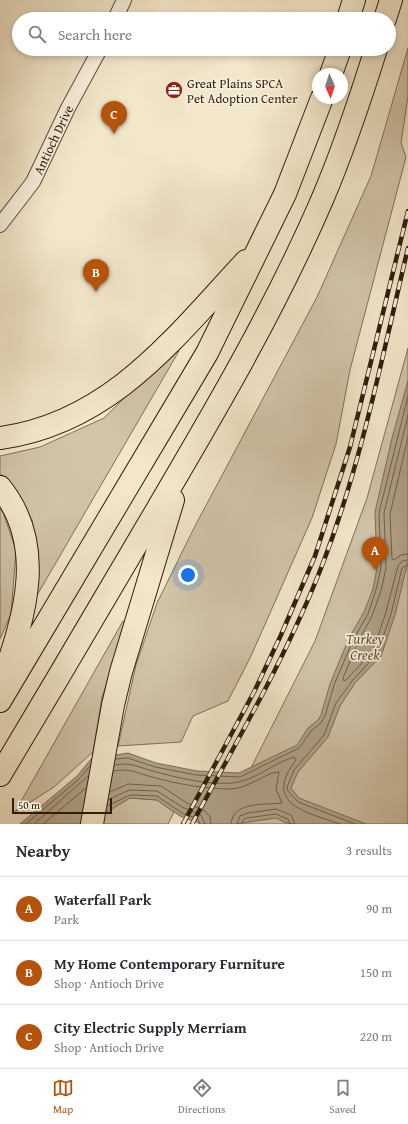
<!DOCTYPE html>
<html lang="en">
<head>
<meta charset="utf-8">
<style>
  body { margin:0; font-family:"Gentium Book Plus",serif; background:#f7f7f7; color:#2b2b33 }
  .compass { position:absolute; left:312px; top:68px; width:36px; height:36px; border-radius:50%; background:#fff; box-shadow:0 2px 6px #0003; rotate:177deg }
  .scale { position:absolute; left:12px; bottom:10px; width:100px; box-sizing:border-box; padding-left:4px; border:2px solid #311c0a; border-top:0; font-size:11px; line-height:14px; white-space:nowrap; color:#311c0a; -webkit-text-stroke:3px #f7efdd; paint-order:stroke }
  .you { position:absolute; left:188px; top:575px; width:14px; height:14px; margin:-10px; border:3px solid #fff; border-radius:50%; background:#1a73e8; box-shadow:0 0 0 6px #1a73e833 }
  .badge { display:grid; place-items:center; width:26px; height:26px; border-radius:50%; background:#b45309; color:#fff; font-size:13px; font-weight:700 }
  .pin { position:absolute; translate:-50% -33px; filter:drop-shadow(0 1px 2px #0008) }
  .pin::after { content:''; position:absolute; top:21px; width:14px; height:12px; background:inherit; clip-path:polygon(0 0,100% 0,50% 100%) }
  .list { margin:0; padding:0; list-style:none }
  h2 { display:flex; justify-content:space-between; align-items:center; height:52px; margin:0; padding:0 16px; font-size:17px }
  h2 small { font-size:13px; font-weight:400; color:#7c7c81 }
  .list li { display:grid; grid-template-columns:26px 1fr auto; gap:12px; align-items:center; box-sizing:border-box; height:64px; padding:0 16px; border-top:1px solid #e1e1e2 }
  .list b { display:block; font-size:15px; white-space:nowrap }
  .list p { margin:0; font-size:13px; white-space:nowrap; color:#7c7c81 }
  .list em { font-size:13px; font-style:normal; color:#7c7c81 }
  .icon { flex:none; width:22px; height:22px; fill:none; stroke:currentColor; stroke-width:2; stroke-linecap:round; stroke-linejoin:round }
  .map { position:relative; flex:none; width:408px; height:824px; overflow:hidden }
  .search { position:absolute; background:#fff; box-shadow:0 2px 6px #0003; left:12px; right:12px; top:12px; height:44px; display:flex; align-items:center; gap:10px; box-sizing:border-box; padding:0 14px; border-radius:22px; color:#7c7c81; font-size:15px }
  .sheet { height:244px; background:#fff }
  nav { display:flex; justify-content:space-around; align-items:center; box-sizing:border-box; height:56px; border-top:1px solid #e1e1e2; background:#fff; font-size:11px; color:#7c7c81 }
  nav a { display:grid; justify-items:center; gap:2px }
  nav .on { color:#b45309 }
  .map>svg:first-child { display:block }
</style>
</head>
<body>
<div class="map">
<svg width="408" height="824" viewBox="0 0 408 824">
  <rect width="100%" height="100%" fill="#f2e7ca"/>
  <filter id="stains"><feTurbulence type="fractalNoise" baseFrequency=".005" numOctaves="4"/><feColorMatrix values="0 0 0 0 .2 0 0 0 0 .09 0 0 0 0 .02 0 0 0 .5 -.17"/></filter>
  <radialGradient id="worn" r=".72"><stop offset=".6" stop-color="#630" stop-opacity="0"/><stop offset="1" stop-color="#630" stop-opacity=".3"/></radialGradient>
  <path fill="#d1c4a9" stroke="#81705a" d="M408 48V96L401 143 406 157 350 370 336 444 312 518 251 656 228 701 193 716 181 742 118 746 136 665 157 603 194 528 317 297 371 176Z
    M408 348V824H227L250 770 315 641 367 498Z
    M179 351 36 597V551L32 520 5 477 0 474V456L40 447 104 418 167 356Z
    M0 509 3 512 16 550 11 614 0 639Z
    M123 621 127 624 102 697 93 752 54 787 15 812Z
    M130 798 157 800 174 812 168 824H102L105 812Z"/>
  <path fill="#b0a289" stroke="#7d6c56" d="M408 381V561L395 615 381 656 355 683 340 706 328 737 298 772 291 788 299 798 366 824H298L286 823 276 818 236 824H201L180 816 157 800 130 798 87 824H20L77 776 91 759 128 753 156 763 197 771 239 773 297 745 308 728 318 720 321 715 330 684 349 638 364 612 373 589 377 568 375 512 392 438Z"/>
  <g fill="none" stroke-linecap="round" stroke-linejoin="round">
    <path stroke="#705f4a" stroke-width="1" d="M408 415 384 513 386 568 381 591 372 616 358 642 343 678 344 681 346 680 373 651 386 612 398 566 402 561 408 560
      M408 437 390 514 392 559 394 560 401 555 408 554
      M116 759 128 758 155 767 196 775 240 777 299 748 311 731 321 723 325 716 334 685 353 640 368 614 376 590 381 568 379 513 408 396
      M115 765C132 762 137 767 153 771 178 778 207 785 232 783 255 781 273 763 294 757L296 760C262 804 306 812 340 824
      M114 771C130 768 137 773 152 777 177 784 205 789 231 789 250 788 266 772 279 772L276 789 282 803C266 805 232 801 231 824
      M110 792 128 784 161 786 187 803 205 811 210 817 211 824
      M108 800 129 790 157 791 184 808 201 815 205 824
      M107 806 130 795 157 796 182 813 198 819 200 824
      M26 824 79 779 90 766
      M34 824 88 776
      M43 824 86 788
      M237 824 240 816 248 813 276 809 291 815 295 824
      M242 824 243 820 246 818 276 814 288 819 290 824
      M355 824 298 802 288 791 287 787 294 770 324 735 336 703 352 681 377 654 391 614 402 568 408 565"/>
    <defs>
      <g id="street">
        <path d="M115 19 124 0"/>
        <path id="s1" d="M0 225 33 182 68 108 100 49"/>
      </g>
      <path id="highway" d="M348 19 354 0
        M385 19 391 0
        M331 74 340 49
        M0 438C111 423 175 337 246 261
        M0 487C47 545 25 615 3 679
        M0 701 207 353 285 194 322 98
        M0 775C52 688 104 600 155 513 215 411 275 309 322 200 343 151 360 100 376 49
        M92 824 113 705 121 672 173 500"/>
    </defs>
    <use href="#street" stroke="#614f3a" stroke-width="16"/>
    <use href="#highway" stroke="#311c0a" stroke-width="24"/>
    <use href="#street" stroke="#f7efdd" stroke-width="14"/>
    <use href="#highway" stroke="#f2e7ca" stroke-width="22"/>
    <defs>
      <path id="rail" d="M183 824 254 692 281 635 315 556 350 447 408 211
        M192 824C238 739 288 654 323 563 362 461 383 353 408 248"/>
    </defs>
    <use href="#rail" stroke="#311c0a" stroke-width="4.5"/>
    <use href="#rail" stroke="#f7efdd" stroke-width="3" stroke-dasharray="9" stroke-linecap="butt"/>
  </g>
  <defs>
    <symbol id="office-disc" viewBox="-11 -11 22 22"><circle r="9.5" fill="#8f2418" stroke="#f7efdd"/><path d="M-6-3h4V-5.5h4V-3h4V5H-6ZM-1-4.5V-3h2v-1.5ZM-6 0V1H6V0Z" fill="#fff"/></symbol>
  </defs>
  <g fill-rule="evenodd">
    <use href="#office-disc" x="164" y="80" width="20" height="20"/>
  </g>
  <g text-anchor="middle" dominant-baseline="central" stroke-width="3.5" stroke-linejoin="round" paint-order="stroke">
    <g font-size="13" fill="#311c0a" stroke="#f7efdd" text-anchor="start">
      <text x="187" y="83">Great Plains SPCA<tspan x="187" dy="15">Pet Adoption Center</tspan></text>
    </g>
    <g font-size="13" fill="#311c0a" stroke="#f7efdd">
      <text stroke="none"><textPath href="#s1" startOffset="101">Antioch Drive</textPath></text>
    </g>
    <g font-size="14" font-style="italic" fill="#64523d" stroke="#f7efdd">
      <text x="365" y="639">Turkey<tspan x="365" dy="16">Creek</tspan></text>
    </g>
  </g>
  <rect width="100%" height="100%" filter="url(#stains)"/>
  <rect width="100%" height="100%" fill="url(#worn)"/>
</svg>
<svg class="compass" viewBox="-18 -18 36 36"><path d="M0-13l5 13h-10z" fill="#e53935"/><path d="M0 13l5-13h-10z" fill="#7c7c81"/></svg>
<div class="scale">50 m</div>
<div class="you"></div>
<div class="pin badge" style="left:375px;top:570px">A</div>
<div class="pin badge" style="left:96px;top:292px">B</div>
<div class="pin badge" style="left:114px;top:134px">C</div>
<div class="search"><svg class="icon" aria-label="search" viewBox="0 0 24 24"><circle cx="10" cy="10" r="6"/><path d="M15 15l6 6"/></svg>Search here</div>
</div>
<section class="sheet">
<h2>Nearby<small>3 results</small></h2>
<ul class="list">
<li><span class="badge">A</span><div><b>Waterfall Park</b><p>Park</p></div><em>90 m</em></li>
<li><span class="badge">B</span><div><b>My Home Contemporary Furniture</b><p>Shop · Antioch Drive</p></div><em>150 m</em></li>
<li><span class="badge">C</span><div><b>City Electric Supply Merriam</b><p>Shop · Antioch Drive</p></div><em>220 m</em></li>
</ul>
</section>
<nav>
<a class="on"><svg class="icon" aria-label="map" viewBox="0 0 24 24"><path d="M3 6l6-2 6 2 6-2v14l-6 2-6-2-6 2zM9 4v14M15 6v14"/></svg>Map</a>
<a><svg class="icon" aria-label="directions" viewBox="0 0 24 24"><path d="M12 3l9 9-9 9-9-9zM9 14v-3h6M13 9l2 2-2 2"/></svg>Directions</a>
<a><svg class="icon" aria-label="saved" viewBox="0 0 24 24"><path d="M7 4h10v16l-5-4-5 4z"/></svg>Saved</a>
</nav>
</body>
</html>
